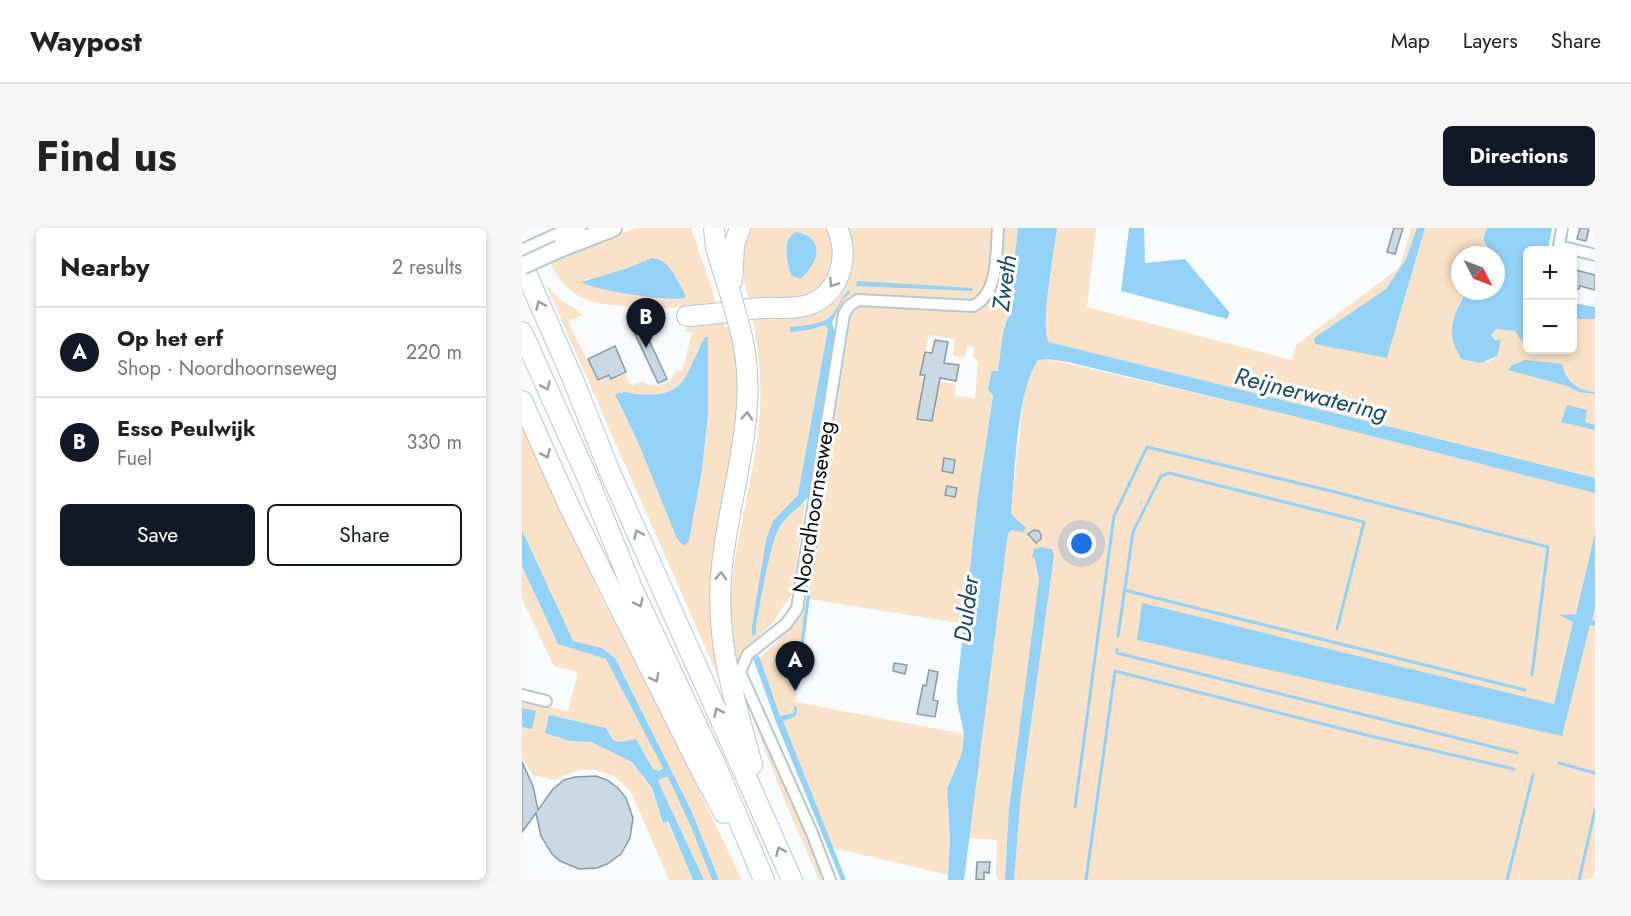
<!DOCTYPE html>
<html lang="en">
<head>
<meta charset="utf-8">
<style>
  body { margin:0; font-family:Jost,sans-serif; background:#f6f6f6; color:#222 }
  .controls { position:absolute; right:18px; top:18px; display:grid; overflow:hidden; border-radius:9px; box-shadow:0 3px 9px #0003 }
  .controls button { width:54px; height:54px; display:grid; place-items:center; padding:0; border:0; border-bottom:2px solid #e0e0e0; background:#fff; color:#222; font:30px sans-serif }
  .compass { position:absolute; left:929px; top:18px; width:54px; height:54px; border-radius:50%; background:#fff; box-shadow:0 3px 9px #0003; rotate:132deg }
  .you { position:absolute; left:560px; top:316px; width:21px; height:21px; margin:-15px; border:4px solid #fff; border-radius:50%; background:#1a73e8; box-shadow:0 0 0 9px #1a73e833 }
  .badge { display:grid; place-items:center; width:39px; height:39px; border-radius:50%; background:#111827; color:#fff; font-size:20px; font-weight:700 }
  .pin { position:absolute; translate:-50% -50px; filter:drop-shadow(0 2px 3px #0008) }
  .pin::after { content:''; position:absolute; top:32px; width:21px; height:18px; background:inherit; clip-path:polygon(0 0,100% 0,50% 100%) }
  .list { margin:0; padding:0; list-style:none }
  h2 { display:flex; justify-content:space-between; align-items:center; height:78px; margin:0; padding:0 24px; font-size:26px }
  h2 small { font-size:20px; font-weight:400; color:#767676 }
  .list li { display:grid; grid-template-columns:39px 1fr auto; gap:18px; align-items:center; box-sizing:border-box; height:90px; padding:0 24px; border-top:2px solid #e0e0e0 }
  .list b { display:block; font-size:22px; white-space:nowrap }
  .list p { margin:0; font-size:20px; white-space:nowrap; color:#767676 }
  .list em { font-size:20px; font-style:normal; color:#767676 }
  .actions { display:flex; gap:12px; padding:18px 24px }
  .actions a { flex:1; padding:14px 0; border:2px solid #111827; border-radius:9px; text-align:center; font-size:21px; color:#111827 }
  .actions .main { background:#111827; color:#fff }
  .map { position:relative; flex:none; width:1073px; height:652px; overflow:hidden; border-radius:9px }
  header { display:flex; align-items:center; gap:36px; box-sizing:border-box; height:84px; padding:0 30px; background:#fff; border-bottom:2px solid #e0e0e0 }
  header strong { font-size:28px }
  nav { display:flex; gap:33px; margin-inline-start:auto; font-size:21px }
  .intro { display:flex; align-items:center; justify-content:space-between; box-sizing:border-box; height:144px; padding:0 36px }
  h1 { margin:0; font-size:42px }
  .button { padding:15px 27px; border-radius:9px; background:#111827; color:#fff; font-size:21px; font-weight:700 }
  main { display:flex; gap:36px; padding:0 36px }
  aside { flex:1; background:#fff; border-radius:9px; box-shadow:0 3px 9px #0003 }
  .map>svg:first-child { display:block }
</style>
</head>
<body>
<header>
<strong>Waypost</strong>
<nav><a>Map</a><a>Layers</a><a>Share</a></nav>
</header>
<div class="intro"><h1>Find us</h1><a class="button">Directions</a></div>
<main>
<aside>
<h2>Nearby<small>2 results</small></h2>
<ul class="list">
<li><span class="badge">A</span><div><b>Op het erf</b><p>Shop · Noordhoornseweg</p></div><em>220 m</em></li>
<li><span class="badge">B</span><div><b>Esso Peulwijk</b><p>Fuel</p></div><em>330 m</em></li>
</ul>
<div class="actions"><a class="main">Save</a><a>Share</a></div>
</aside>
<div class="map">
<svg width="1073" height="652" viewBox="0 0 1073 652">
  <rect width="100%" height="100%" fill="#f8fbfd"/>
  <path fill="#fae2c8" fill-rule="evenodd" d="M114 0H169L189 58 194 77C167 81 83 82 60 70 44 61 34 48 27 32L61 17ZM140 32 163 66 150 71 60 55 63 52Z
    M228 0H306C321 25 310 59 283 70 272 75 240 74 227 75 220 46 216 29 228 0ZM274 4 284 6 269 47C265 33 259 11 274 4Z
    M319 0H473L468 44 461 65 449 73 349 67 328 68 321 76 316 93H306L307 100 279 269 283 277 270 366 249 397 221 422 214 437 220 439 309 652H297C273 596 248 541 229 483 219 451 208 419 208 385 209 316 234 251 238 182 240 150 236 119 230 87L306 70Z
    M480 0H496L491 44 492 57 488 84 481 104 476 143 466 161 471 168 456 267 443 396 286 371 274 474 442 506 440 525 425 561 428 611 426 647 308 619 287 570 236 432C256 413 273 395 286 371L329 86 337 78 349 76 450 83C454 82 460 81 463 78 475 66 478 18 480 0ZM407 107 433 111 431 128 442 130 446 118 452 119 451 129 456 135 453 170 433 168 434 156 397 149Z
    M535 0H574L565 79 770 132 774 117 873 43 879 36 889 0H895L884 31 864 61 792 110 865 130 903 0H965L961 12 970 25V27H938V63H946C935 80 931 93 931 113L961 133 966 134 975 128 976 113 969 107 974 101 994 103 1005 111V122H1050L1051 91 1073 90V250L527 114C517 101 533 20 535 0Z
    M24 57 41 74 53 80 60 87 46 94 76 154 86 149 89 152 103 146 110 158 120 153C134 162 148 157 154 142L160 143 170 105 163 103 165 97 201 90 203 99H207L212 118 215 153 214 196 192 316 189 358V393L203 464ZM176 120 185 133 186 186 180 242 167 312 155 311 115 212 94 171 98 164C145 170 161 167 176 120Z
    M526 131 767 187 1073 265V652H476L474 648 475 612 446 610 486 305 490 302 501 304 489 286 490 272 502 164 509 142 516 132Z
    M0 196 74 358 163 533 220 652H197L169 582 93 430 80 420 51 414 47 406 0 302Z
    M0 338 36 416 82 430 86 435 141 540 137 543 131 541 114 511 98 514 91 512 84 500 27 487 35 510 69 514 110 534 129 560 141 594 145 593 171 652H147L110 566 101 556 91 548 74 542H56L32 552 11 547 0 531V499L6 500 14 484 0 480V473L46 483 56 444 32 438 0 371Z
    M146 549 169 599 190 652H182L136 553 140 550Z"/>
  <path fill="#93d1f7" d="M496 0H535C533 20 517 101 527 114L1073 250V265L767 187 546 134 526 131 516 132C495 163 494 234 490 272L489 286 504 300 501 304 490 302 486 305 442 652H426L428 611 425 561 440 525 442 506 435 473V460L456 267 471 168 466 161 470 143H476L481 104 488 84 492 57 491 44Z
    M607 0H622L623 35 663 31 708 85 705 91 599 63Z
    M895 0H903L865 130 793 116 792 110 864 61 884 31Z
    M965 0H1030L1026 22H1005V111L1000 113 993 103 974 101 969 107 973 112H979L975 128 959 135 939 131C937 125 932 119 931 113 927 95 936 77 946 63H974V27H970V25L961 12Z
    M274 4C304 9 297 36 278 51L269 47C265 33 259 11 274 4Z
    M130 30C148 31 154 52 163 66V70C148 74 71 62 59 54L106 40Z
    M335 53 451 60 450 63 334 58Z
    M327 62 328 65 321 71 310 94 313 105 287 268C279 278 268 285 260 295 248 310 239 374 234 396V406L230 408V398L244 312 251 293 276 267 306 101 303 97 286 102 268 104V99C284 97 305 97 313 83 318 75 320 68 327 62Z
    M1051 75 1073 79V91H1051Z
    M324 87H328L305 240H301Z
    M183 109H186V186L180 242 167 312 164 317 160 316 155 311 115 212 93 167C100 162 107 165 115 166 167 171 163 144 183 109Z
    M1003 132 1040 136C1044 153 1055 163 1073 164V166L1057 164 1045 158 986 142 990 137Z
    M1045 177 1065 182 1063 194 1073 197V202L1039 194Z
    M301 244H305L293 337 289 336Z
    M0 302 51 413 80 420 93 430 169 582 197 652H190L169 599 146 549 140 550 136 553 182 652H171L146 593 141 595 130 560 110 534 69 514 48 513 23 505 27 487 84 500 91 512 98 514 114 511 131 541 137 543 141 540 84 431 36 416 0 338Z
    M1073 306V379L1070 392 1073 393V398L1068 397 1040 508 615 412 620 375 1032 476 1051 394 1037 387 1054 386Z
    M519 319 530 321 532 327 498 575 492 652H483L487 581 517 352 513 331 510 328 512 321Z
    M286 359 289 360 276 462H272Z
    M237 428 258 488 272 485V478L275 479 274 488 261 493 324 652H319L254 494 231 430Z
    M0 480 14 483 10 501 0 499Z"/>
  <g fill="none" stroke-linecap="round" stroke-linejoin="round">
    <path stroke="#93d1f7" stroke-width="3" d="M602 362 1003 462
      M596 408 611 304 639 248 647 245 842 294 815 401
      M595 421V425L995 525
      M1037 535 1073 545
      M553 579 592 288 625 219 809 263 1026 319 1010 447
      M564 652 593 443 844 507 992 541
      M985 652 1011 547
      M1057 652 1073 582"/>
  </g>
  <path fill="#c9d9e3" stroke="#8999a2" stroke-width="1.5" d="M872 0H881L873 26 865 24Z
    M1058 0H1067L1064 13 1055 11Z
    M1050 41 1073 47V62L1058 58 1057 61 1050 60Z
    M105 89 117 90 145 151 136 155Z
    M413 112 426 114 422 135 437 137 434 153 418 150 410 193 395 191 403 147H398L403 124 410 125Z
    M93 118 104 144 89 151 87 147 76 152 66 131Z
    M422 230 433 232 431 245 420 243Z
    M425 258 435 260 433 269 423 267Z
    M512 302 517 303 519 307V311L514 315 506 306Z
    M372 435 385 437 383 446 371 443Z
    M407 442 416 444 411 472 416 473 413 489 395 486 401 457 404 458Z
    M0 534 11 558 16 582 31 561 42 552 53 549 74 548 85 552 96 560 104 570 111 590 108 610 99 626 85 636 75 640 57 641 38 633 30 626 19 608 14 585 0 604Z
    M455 634H468L467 645 462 644V652L454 651Z"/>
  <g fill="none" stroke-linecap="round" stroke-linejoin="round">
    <defs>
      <path id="minor" d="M1040 0 1037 18 1073 27
        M0 467 24 473
        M308 652 290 605 218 444 226 426 264 396 275 381 322 86 327 78 336 72 451 78C477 66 474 25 476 0"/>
      <path id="primary" d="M37 21 91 0
        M0 25 55 0"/>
      <path id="motorway" d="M192 0 194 20 209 68
        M0 36 50 149 87 242 270 652
        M210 53 212 17 218 0
        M165 88C190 87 215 82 239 80 255 79 271 82 286 77 318 66 328 29 315 0
        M217 97C242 182 205 265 199 349 194 417 213 473 230 537
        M0 104 66 251 110 360 194 538 242 652
        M0 173 48 280 180 544 202 585"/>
    </defs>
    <use href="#minor" stroke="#b6c6d0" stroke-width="14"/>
    <use href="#primary" stroke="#b6c6d0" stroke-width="20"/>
    <use href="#motorway" stroke="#b6c6d0" stroke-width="22"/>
    <use href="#minor" stroke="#fff" stroke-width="10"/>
    <use href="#primary" stroke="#fff" stroke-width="16"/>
    <use href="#motorway" stroke="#fff" stroke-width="20"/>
    <defs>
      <path id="primary-bridge" d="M0 38 37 21"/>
      <path id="motorway-bridge" d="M209 68 217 97"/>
    </defs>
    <use href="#primary-bridge" stroke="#b6c6d0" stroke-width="20" stroke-linecap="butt"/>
    <use href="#motorway-bridge" stroke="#b6c6d0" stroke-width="22" stroke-linecap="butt"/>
    <use href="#primary-bridge" stroke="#fff" stroke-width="16"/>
    <use href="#motorway-bridge" stroke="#fff" stroke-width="20"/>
  </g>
  <defs><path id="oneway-chevron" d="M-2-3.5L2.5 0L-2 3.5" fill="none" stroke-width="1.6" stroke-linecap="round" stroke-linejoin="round" transform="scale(1.5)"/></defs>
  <g stroke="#9c9e9f">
    <use href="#oneway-chevron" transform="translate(311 55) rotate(123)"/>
    <use href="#oneway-chevron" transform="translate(18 77) rotate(-114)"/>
    <use href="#oneway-chevron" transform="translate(24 158) rotate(66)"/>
    <use href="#oneway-chevron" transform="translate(225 188) rotate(-85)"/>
    <use href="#oneway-chevron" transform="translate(24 226) rotate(66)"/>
    <use href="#oneway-chevron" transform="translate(116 306) rotate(-114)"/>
    <use href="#oneway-chevron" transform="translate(199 348) rotate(-86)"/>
    <use href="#oneway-chevron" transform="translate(117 375) rotate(65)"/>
    <use href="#oneway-chevron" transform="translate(133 450) rotate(63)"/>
    <use href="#oneway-chevron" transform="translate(196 484) rotate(-114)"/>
    <use href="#oneway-chevron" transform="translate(258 623) rotate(-114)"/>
  </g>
  <g text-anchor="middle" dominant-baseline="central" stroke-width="6" stroke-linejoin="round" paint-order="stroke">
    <g font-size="22" fill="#070c10" stroke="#fff">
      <text transform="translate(291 279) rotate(-81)">Noordhoornseweg</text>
    </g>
    <g font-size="24" font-style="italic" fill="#1b4b65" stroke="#fff">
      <text transform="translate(482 55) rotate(-82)">Zweth</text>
      <text transform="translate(789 166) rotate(14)">Reijnerwatering</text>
      <text transform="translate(444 381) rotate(-83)">Dulder</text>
    </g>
  </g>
</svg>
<div class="controls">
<button>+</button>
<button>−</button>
</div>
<svg class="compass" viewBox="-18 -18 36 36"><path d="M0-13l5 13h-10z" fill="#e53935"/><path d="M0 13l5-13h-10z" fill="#767676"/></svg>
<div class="you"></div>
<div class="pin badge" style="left:273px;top:463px">A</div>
<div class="pin badge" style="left:124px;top:120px">B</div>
</div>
</main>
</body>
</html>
